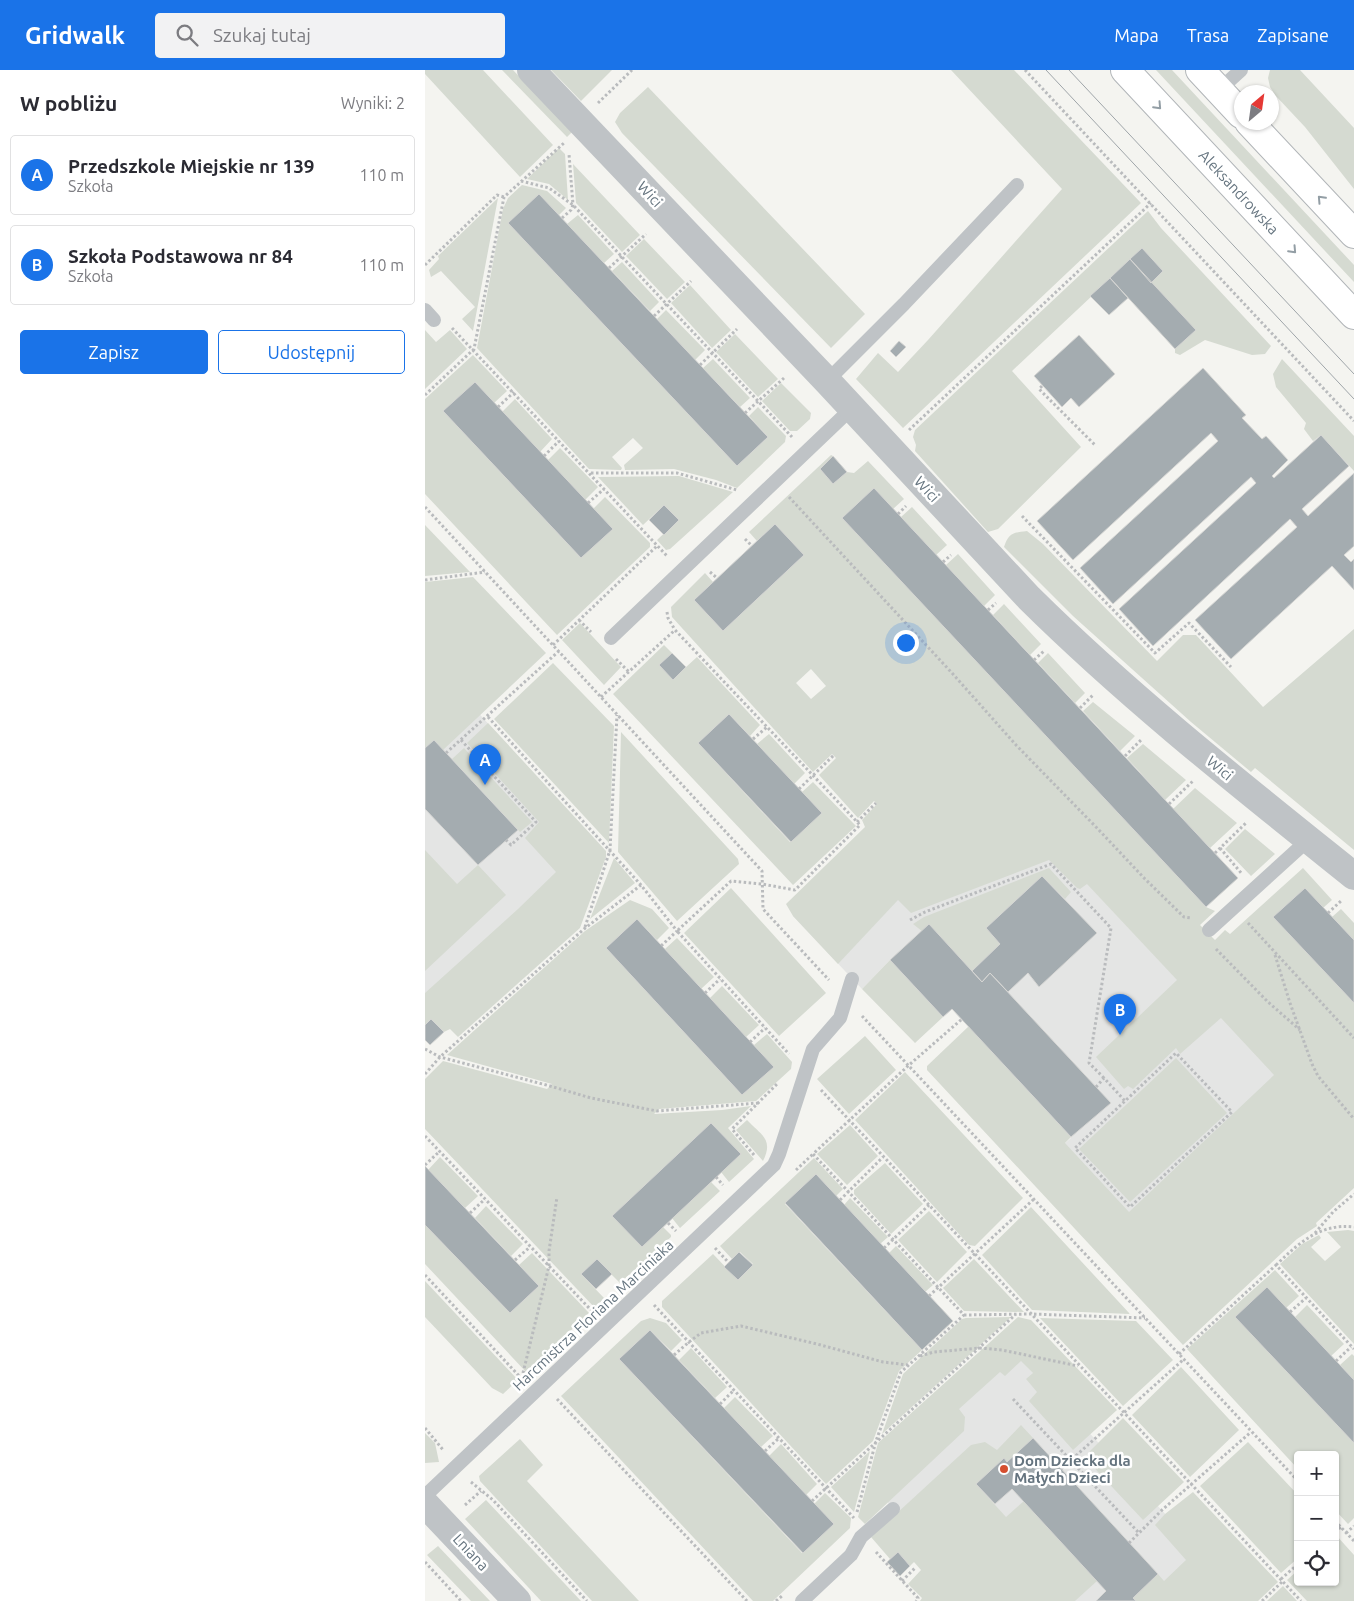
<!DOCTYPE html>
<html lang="pl">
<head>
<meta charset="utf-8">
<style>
  body { margin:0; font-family:Ubuntu,sans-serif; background:#f2f2f3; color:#2b2b33 }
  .controls { position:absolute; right:15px; bottom:15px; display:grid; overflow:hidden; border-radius:5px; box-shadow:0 1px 4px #0004 }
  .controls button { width:45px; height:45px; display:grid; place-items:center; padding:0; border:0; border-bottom:1px solid #e1e1e2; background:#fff; color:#2b2b33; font:25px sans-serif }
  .compass { position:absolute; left:809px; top:15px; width:45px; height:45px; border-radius:50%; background:#fff; box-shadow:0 1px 4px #0004; rotate:29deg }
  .you { position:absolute; left:480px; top:572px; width:18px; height:18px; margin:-12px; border:4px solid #fff; border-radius:50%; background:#1a73e8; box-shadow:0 0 0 8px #1a73e833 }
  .badge { display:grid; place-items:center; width:32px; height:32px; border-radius:50%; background:#1a73e8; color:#fff; font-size:16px; font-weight:700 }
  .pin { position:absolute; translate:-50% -41px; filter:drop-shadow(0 1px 2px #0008) }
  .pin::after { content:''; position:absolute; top:26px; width:18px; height:15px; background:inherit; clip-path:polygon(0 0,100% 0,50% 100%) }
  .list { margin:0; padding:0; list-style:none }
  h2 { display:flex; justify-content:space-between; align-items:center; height:65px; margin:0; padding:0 20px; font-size:21px }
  h2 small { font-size:16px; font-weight:400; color:#7c7c81 }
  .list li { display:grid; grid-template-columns:32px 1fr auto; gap:15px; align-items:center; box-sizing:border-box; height:80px; margin:0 10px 10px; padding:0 10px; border:1px solid #e1e1e2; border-radius:5px }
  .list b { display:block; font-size:19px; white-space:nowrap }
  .list p { margin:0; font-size:16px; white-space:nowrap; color:#7c7c81 }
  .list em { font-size:16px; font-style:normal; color:#7c7c81 }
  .actions { display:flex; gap:10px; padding:15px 20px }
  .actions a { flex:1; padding:11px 0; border:1px solid #1a73e8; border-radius:5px; text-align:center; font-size:18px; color:#1a73e8 }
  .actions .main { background:#1a73e8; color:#fff }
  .icon { flex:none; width:28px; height:28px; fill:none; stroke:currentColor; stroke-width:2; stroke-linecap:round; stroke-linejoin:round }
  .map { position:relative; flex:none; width:929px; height:1531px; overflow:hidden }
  header { display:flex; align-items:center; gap:30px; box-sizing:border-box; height:70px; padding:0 25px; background:#1a73e8; color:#fff }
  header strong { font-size:24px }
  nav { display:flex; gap:28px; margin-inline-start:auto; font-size:18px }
  .search { width:350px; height:45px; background:#f2f2f3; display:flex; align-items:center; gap:12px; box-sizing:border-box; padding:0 18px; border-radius:5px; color:#7c7c81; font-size:19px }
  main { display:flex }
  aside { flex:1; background:#fff }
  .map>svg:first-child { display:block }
</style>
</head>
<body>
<header>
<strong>Gridwalk</strong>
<div class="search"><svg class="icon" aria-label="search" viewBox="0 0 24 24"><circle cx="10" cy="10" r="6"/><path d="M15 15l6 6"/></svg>Szukaj tutaj</div>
<nav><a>Mapa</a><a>Trasa</a><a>Zapisane</a></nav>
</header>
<main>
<aside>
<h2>W pobliżu<small>Wyniki: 2</small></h2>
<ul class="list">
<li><span class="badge">A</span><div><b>Przedszkole Miejskie nr 139</b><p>Szkoła</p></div><em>110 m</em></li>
<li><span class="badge">B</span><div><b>Szkoła Podstawowa nr 84</b><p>Szkoła</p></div><em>110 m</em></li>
</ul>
<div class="actions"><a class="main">Zapisz</a><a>Udostępnij</a></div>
</aside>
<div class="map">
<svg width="929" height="1531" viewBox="0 0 929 1531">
  <rect width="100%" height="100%" fill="#f4f4f0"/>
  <path fill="#e4e5e4" d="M0 585 177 777 0 929Z
    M561 669 929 1062 756 1261 607 1102 646 1068 527 939 518 947 465 890 437 919 368 846Z
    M580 1289H595L791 1498 768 1531H553L474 1446 445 1411Z"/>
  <path fill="#d5dad1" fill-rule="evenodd" d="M0 0H58L128 75 95 107 0 4Z
    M77 0H88L147 62 142 67Z
    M126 0H187L156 31Z
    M526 0H589L716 133 478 358 431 309 453 283 473 302 503 270 637 119Z
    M731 0H747L929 195V212Z
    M845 0H875L929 58V119L880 57 850 25 845 17 843 8Z
    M223 17 440 244 406 278 197 63 190 52 195 43Z
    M134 78 140 84 143 130 124 114 102 109Z
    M148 94 215 165 197 182 151 133Z
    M97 115 122 121 141 138 134 145 83 153 312 396 343 367 324 346 333 337 361 366 360 372 312 418 291 410 249 399 200 400 199 395 218 378 208 368 187 387 197 398 196 400 164 399 52 278 78 139 83 128Z
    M73 128 48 261 37 249 50 237 16 201 6 207 4 200 14 189 13 186Z
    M723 141 736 158 846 276 840 284 827 285 780 270 755 285 750 283V279L726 213 738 201 717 179 587 301 656 377 573 459 563 462 490 381 491 375 488 367 490 360Z
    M153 145 189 184 179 193 142 154Z
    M219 169 260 212 242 229 201 186Z
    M197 192 234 232 225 241 187 201Z
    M265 215 306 260 287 278 246 233Z
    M241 240 280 280 270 290 232 249Z
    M0 260 11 272 25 260 42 279 0 319Z
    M310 264 353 309 333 327 291 282Z
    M48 285 82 321 69 333 50 312 19 342 156 488 188 459 168 439 180 427 225 473V477L132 565 0 424V329Z
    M288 289 325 328 315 337 278 298Z
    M857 289 929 366V401L896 365 888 371 879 359 881 353 851 317 848 304Z
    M356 313 386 343 385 349 372 361H365L337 331Z
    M90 329 127 369 115 382 77 342Z
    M135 378 173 417 160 430 123 390Z
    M406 385 408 386 395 399 408 414 422 402 429 403 443 391 479 429 468 439 418 448 781 837 790 841 775 855 790 870 800 860 805 864 878 798 907 830 898 838 880 818 849 847 929 933V1118L891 1153 892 1156 872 1169 758 1275 502 1000V996L544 956 646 1067 640 1073 704 1142 849 1005 796 948 755 984 751 978 708 1019 703 1016 699 1019 671 987 752 910 662 814 655 819 652 818 624 790 486 843 473 830 413 894 368 846 361 834 440 757 437 750 452 734 449 731 433 748 394 705 411 688 407 684 388 702 247 547 246 537 280 503 288 512 269 530 298 561 379 485 350 454 332 471 324 462ZM386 599 401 616 386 629 371 613Z
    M254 406 308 422 245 479 241 480 232 470 253 450 239 435 218 455 173 407Z
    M487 437 522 475 511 485 476 447Z
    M0 455 45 502 0 506Z
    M602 461 618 474 732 591 758 565H771L838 637 929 559V780L830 698 826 702 766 652 648 546 579 477C584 463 587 463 602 461Z
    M533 484 570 525 559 536 521 495Z
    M48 507 121 583 18 680 9 670 0 678V512Z
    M579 534 616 574 605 585 568 545Z
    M155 553 196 597 179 615 137 570Z
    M239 575 247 583 234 595 248 609 272 587 335 655 325 666 304 644 273 673 365 772 397 743 377 722 388 712 431 756 368 815 188 624Z
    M623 583 660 623 650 633 613 593Z
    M128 593 189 656 184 773 69 649Z
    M668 632 710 666 695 681 658 641Z
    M63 653 181 781V787L155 858 33 967 25 959 19 962 6 949 0 955V923L93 839 131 802 100 768 114 752 42 673Z
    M196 662 313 789 314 794 252 851 193 782Z
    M344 664 380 703 369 714 332 674Z
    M718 674 761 710 740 730 702 688Z
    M39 678 107 752 95 762 27 689Z
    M770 718 812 753 785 778 748 739Z
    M820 759 850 784 826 806 800 779Z
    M0 780 32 814 53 795 81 825 0 901Z
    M189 788 210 813 165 849Z
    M624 798 646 822 640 829 617 806 561 858 575 874 547 901 488 854 499 847Z
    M306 818 401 923 354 966 259 863Z
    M205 830 227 839 244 858 232 870 212 849 181 878 317 1025 348 997 329 975 342 964 367 992 366 999 331 1031 234 1039 229 1044 297 1040 326 1036 303 1058 329 1089 304 1112 296 1102 238 1157 246 1165V1167L195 1213 172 1190 156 1204 179 1228 170 1238 0 1059V1009L18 991 122 1019 127 1014 22 985 160 861Z
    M916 839 929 853V870L907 847Z
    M252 868 289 907 276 919 240 879Z
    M465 890 518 947 490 973 437 919Z
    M297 916 334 955 321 967 285 928Z
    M440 966 471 1000 424 1044 392 1009Z
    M751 988 802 1043 705 1132 654 1079Z
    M480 1002 598 1128 550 1176 544 1175 430 1050Z
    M322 1050C336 1065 349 1069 338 1091L311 1060Z
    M425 1055 453 1086 422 1115 392 1084Z
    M15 1087 53 1126 40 1138 3 1100Z
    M389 1088 418 1119 411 1126 391 1104 360 1134 497 1280 474 1301 448 1371 401 1414 237 1237V1231L288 1184 313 1210 328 1194 315 1182 307 1189 295 1176Z
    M460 1093 498 1134 466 1164 429 1124V1120Z
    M286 1112 295 1121 255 1158 247 1148Z
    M425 1128 463 1167 455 1174 419 1135Z
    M61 1136 98 1174 86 1186 50 1148Z
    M606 1137 705 1244 607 1240 557 1185Z
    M504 1141 542 1182 512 1212 473 1170Z
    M0 1155 85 1243 114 1216 94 1195 107 1183 164 1243 102 1303 0 1194Z
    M923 1160 929 1161V1274L855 1194 877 1174 894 1165 896 1168 886 1177 900 1191 916 1177 902 1162Z
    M471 1176 508 1215 500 1222 464 1183Z
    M549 1189 599 1242 539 1241 518 1218Z
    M850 1200 874 1226 861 1238 929 1373V1448L923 1454 910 1440V1385H873V1399L762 1279Z
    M0 1211 93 1310 78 1324 67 1318 0 1247Z
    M882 1235 919 1274 906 1286 870 1247Z
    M586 1247 457 1364 478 1304 537 1249 541 1248Z
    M593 1247 606 1250 692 1340 648 1380 604 1331 612 1322 601 1309 608 1303 596 1291 580 1306 575 1302 534 1339 540 1347 539 1361 440 1454 433 1447 453 1373Z
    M225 1248 241 1253 257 1270 246 1281 225 1260 194 1289 377 1483 408 1454 389 1434 400 1423 426 1448 425 1458 348 1531H328L136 1326 216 1251Z
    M615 1248 711 1251 748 1290 698 1336Z
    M266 1278 302 1317 290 1328 254 1290Z
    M927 1284 929 1286V1310L915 1295Z
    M756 1297 814 1360 765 1407 707 1345Z
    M310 1327 348 1366 336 1377 299 1338Z
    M698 1348 759 1412 718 1450 660 1388 666 1380Z
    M596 1355 608 1368 582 1392 578 1389 551 1414 581 1447 599 1431 672 1511 650 1531H495L497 1528 483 1514 496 1500 489 1492 485 1496 473 1482 465 1489 446 1467 546 1375 560 1372 572 1380Z
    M0 1363 10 1373 14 1392 0 1393Z
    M95 1369 118 1395 102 1411 214 1531H167L55 1411 54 1406Z
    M823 1372 873 1425V1488L856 1503 775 1416Z
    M356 1374 392 1414 381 1425 344 1386Z
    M445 1381 429 1442 406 1417Z
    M768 1422 853 1512 833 1531H711L708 1528 733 1504 739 1511 761 1490 730 1455 740 1444Z
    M61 1430 156 1531H116L40 1449Z
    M911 1465 929 1485V1531H882L862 1510 873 1500V1512H910Z
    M13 1476 65 1531H46L2 1485Z
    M858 1516 872 1531H842Z"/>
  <path fill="#a4acb0" stroke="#d5d5d3" d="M114 124 343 367 312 396 83 153Z
    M717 178 738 201 726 213 705 189Z
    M705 189 771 260 750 279 685 208Z
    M685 208 703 228 684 245 665 226Z
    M654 265 690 304 654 337 646 328 637 337 609 306Z
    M474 271 481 277 471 287 465 281Z
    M778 298 821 345 817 348 837 369 841 366 863 390 847 406 849 408 896 365 924 396 877 439 883 446 929 403V476L919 485 926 492 929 489V520L907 496 806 589 770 550 872 457 865 449 728 576 694 539 831 413 826 407 688 534 655 498 793 371 786 363 648 490 612 451Z
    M50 312 188 459 156 488 18 341Z
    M408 386 422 402 408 414 395 399Z
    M449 418 813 808 781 837 417 448Z
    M239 435 254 450 239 465 224 450Z
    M350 454 379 485 298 561 269 530Z
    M247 583 261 597 248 610 234 595Z
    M304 644 397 743 366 772 273 673Z
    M9 670 93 760 53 795 0 739V678Z
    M617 806 672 863 614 917 603 903 583 922 565 903 557 912 547 901 575 874 561 858Z
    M880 818 929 870V933L848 847Z
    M212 849 349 997 317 1025 181 878Z
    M504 854 557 912 565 903 686 1033 646 1067 527 939 518 947 465 890Z
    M6 949 19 962 5 975 0 970V955Z
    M286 1053 316 1084 217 1177 187 1146Z
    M0 1096 114 1216 85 1243 0 1155Z
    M391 1104 528 1251 497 1280 360 1133Z
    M314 1182 328 1195 313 1210 299 1197Z
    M172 1189 187 1204 171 1219 156 1204Z
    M842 1217 929 1310V1373L810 1247Z
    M225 1260 409 1454 378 1483 194 1289Z
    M608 1368 733 1504 708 1528 711 1531H671L681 1521 587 1419 570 1434 551 1414 579 1388 582 1392Z
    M473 1482 485 1496 475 1506 462 1492Z"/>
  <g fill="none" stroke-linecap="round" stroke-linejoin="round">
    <defs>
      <path id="primary" d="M700 0 929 245
        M775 0 816 44
        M824 52 929 164"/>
    </defs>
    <use href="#primary" stroke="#b1b5b8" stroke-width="30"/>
    <path stroke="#b9bbbd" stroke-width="3" stroke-dasharray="2.5 2.5" stroke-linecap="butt" d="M600 0 929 351
      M173 33 207 0
      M96 111 124 118 148 135 367 367
      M137 148 146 140 148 135 144 84
      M0 195 72 125 79 127
      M184 198 221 164
      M229 246 266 211
      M27 258 242 486
      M275 295 312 259
      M617 316 614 319 671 376
      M0 325 49 279 79 127 139 73
      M73 337 89 322
      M320 343 359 308
      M484 360 726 133
      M119 386 134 371
      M166 403H252L312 420
      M364 427 527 603 591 675 672 758 720 809 759 847 767 848
      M163 433 179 419
      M0 437 337 801 338 839 404 910
      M473 444 481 436
      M597 446 730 583 764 553 806 597
      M320 469 327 476
      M518 492 526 485
      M285 502 292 508
      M0 510 60 502
      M563 540 571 533
      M242 542 243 548 250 560
      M154 550 166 562
      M128 575 233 475
      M191 589 204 602
      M609 590 619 581
      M176 627 250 560 435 755 370 820 337 814 306 811 252 861 364 984
      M655 638 668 625
      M63 647 216 815
      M328 669 342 657
      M36 670 111 752 86 775 81 770
      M21 683 134 581
      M700 686 717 669
      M374 719 409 685
      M744 734 769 710
      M432 752 451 733
      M795 778 817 804
      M790 783 821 753
      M903 843 917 830
      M485 850 500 842 626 794 686 858 664 993 679 1008
      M823 853 929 968
      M160 857 185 780 192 645
      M791 879 843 932 875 960
      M850 885 865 933 887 994 893 1006 929 1049
      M280 923 295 909
      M437 946 873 1411
      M325 972 340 958
      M0 979 15 987 125 1016 166 1028 232 1041 333 1033
      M0 1004 15 987 159 859 216 815 252 861 236 876
      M671 1017 679 1008 700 1031 751 983 807 1042 705 1137 650 1078 700 1031
      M396 1020 876 1531
      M0 1066 166 1240
      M329 1085 307 1059 353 1013
      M0 1095 15 1081
      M371 1100 388 1084
      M291 1107 298 1115
      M415 1130 458 1087
      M45 1143 60 1129
      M243 1153 251 1161
      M890 1163 908 1142 929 1124
      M290 1178 304 1193
      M459 1178 504 1135
      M90 1190 105 1177
      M851 1195C874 1173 895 1153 929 1157
      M0 1205 96 1308
      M504 1226 609 1129
      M229 1235 429 1448
      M865 1242 881 1228
      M539 1245 606 1244 720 1248
      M754 1284 851 1195 929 1279
      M249 1285 264 1272 276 1263 316 1256 392 1274 458 1292 483 1295
      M495 1286 509 1282 555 1278 577 1280 653 1296
      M911 1291 926 1277
      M98 1303 124 1196V1181L132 1127
      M132 1329 322 1531
      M588 1329 714 1463
      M295 1334 309 1320
      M0 1358 19 1381
      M340 1381 354 1368
      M636 1399 759 1289
      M46 1412 68 1430 162 1531
      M387 1431 591 1244
      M40 1435 56 1421
      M432 1442 451 1371 476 1302 539 1245 388 1084 484 995 537 949
      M910 1451 929 1471
      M910 1462 916 1457
      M921 1463 929 1456
      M704 1473 737 1440 826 1362
      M451 1482 493 1528 491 1531
      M0 1492 36 1531
      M856 1509 873 1494
      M477 1511 490 1498
      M351 1531 357 1526
      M837 1531 858 1511"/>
    <path stroke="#bfc3c6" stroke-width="14" d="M794 20 816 0
      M0 240 9 250
      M402 311 479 234 592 115
      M186 568 427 338
      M784 860 883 770
      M0 1426 349 1095 354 1084 388 979 415 948 427 909
      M377 1531 426 1485 436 1467 468 1439"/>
    <path stroke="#bfc3c6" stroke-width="28" d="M106 0 402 311 604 528C705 628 818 717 929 806
      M0 1434 92 1531"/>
    <use href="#primary" stroke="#fff" stroke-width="28"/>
    <path stroke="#9fa5a9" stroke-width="1" d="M621 0 929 329
      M644 0 929 304"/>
  </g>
  <defs><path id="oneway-chevron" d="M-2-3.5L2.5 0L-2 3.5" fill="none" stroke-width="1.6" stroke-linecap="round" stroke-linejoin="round" transform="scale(1.25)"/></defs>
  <g stroke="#939ea5">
    <use href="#oneway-chevron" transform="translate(733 36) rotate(47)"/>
    <use href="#oneway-chevron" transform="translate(896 129) rotate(-133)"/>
    <use href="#oneway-chevron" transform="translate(868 180) rotate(47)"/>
  </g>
  <circle fill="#d54e2f" stroke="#fff" stroke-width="2" cx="579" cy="1399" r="5"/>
  <g text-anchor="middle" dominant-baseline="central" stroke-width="5" stroke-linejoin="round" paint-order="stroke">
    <g font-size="15" fill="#65747f" stroke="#fff">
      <text transform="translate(814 122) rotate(47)">Aleksandrowska</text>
      <text transform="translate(225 124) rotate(47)">Wici</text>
      <text transform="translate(502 419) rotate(47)">Wici</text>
      <text transform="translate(795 698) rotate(40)">Wici</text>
      <text transform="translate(168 1245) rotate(-43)">Harcmistrza Floriana Marciniaka</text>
      <text transform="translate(46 1482) rotate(47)">Lniana</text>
    </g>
    <g font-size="15" font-weight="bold" fill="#65747f" stroke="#fff" text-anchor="start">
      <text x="589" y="1390">Dom Dziecka dla<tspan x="589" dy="17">Małych Dzieci</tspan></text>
    </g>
  </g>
</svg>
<div class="controls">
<button>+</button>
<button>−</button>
<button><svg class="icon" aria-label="locate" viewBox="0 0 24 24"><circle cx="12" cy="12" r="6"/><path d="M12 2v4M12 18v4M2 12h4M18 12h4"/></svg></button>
</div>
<svg class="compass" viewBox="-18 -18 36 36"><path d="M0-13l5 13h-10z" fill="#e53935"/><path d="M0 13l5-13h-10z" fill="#7c7c81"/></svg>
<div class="you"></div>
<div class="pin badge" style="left:60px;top:715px">A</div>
<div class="pin badge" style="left:695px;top:965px">B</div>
</div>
</main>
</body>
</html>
